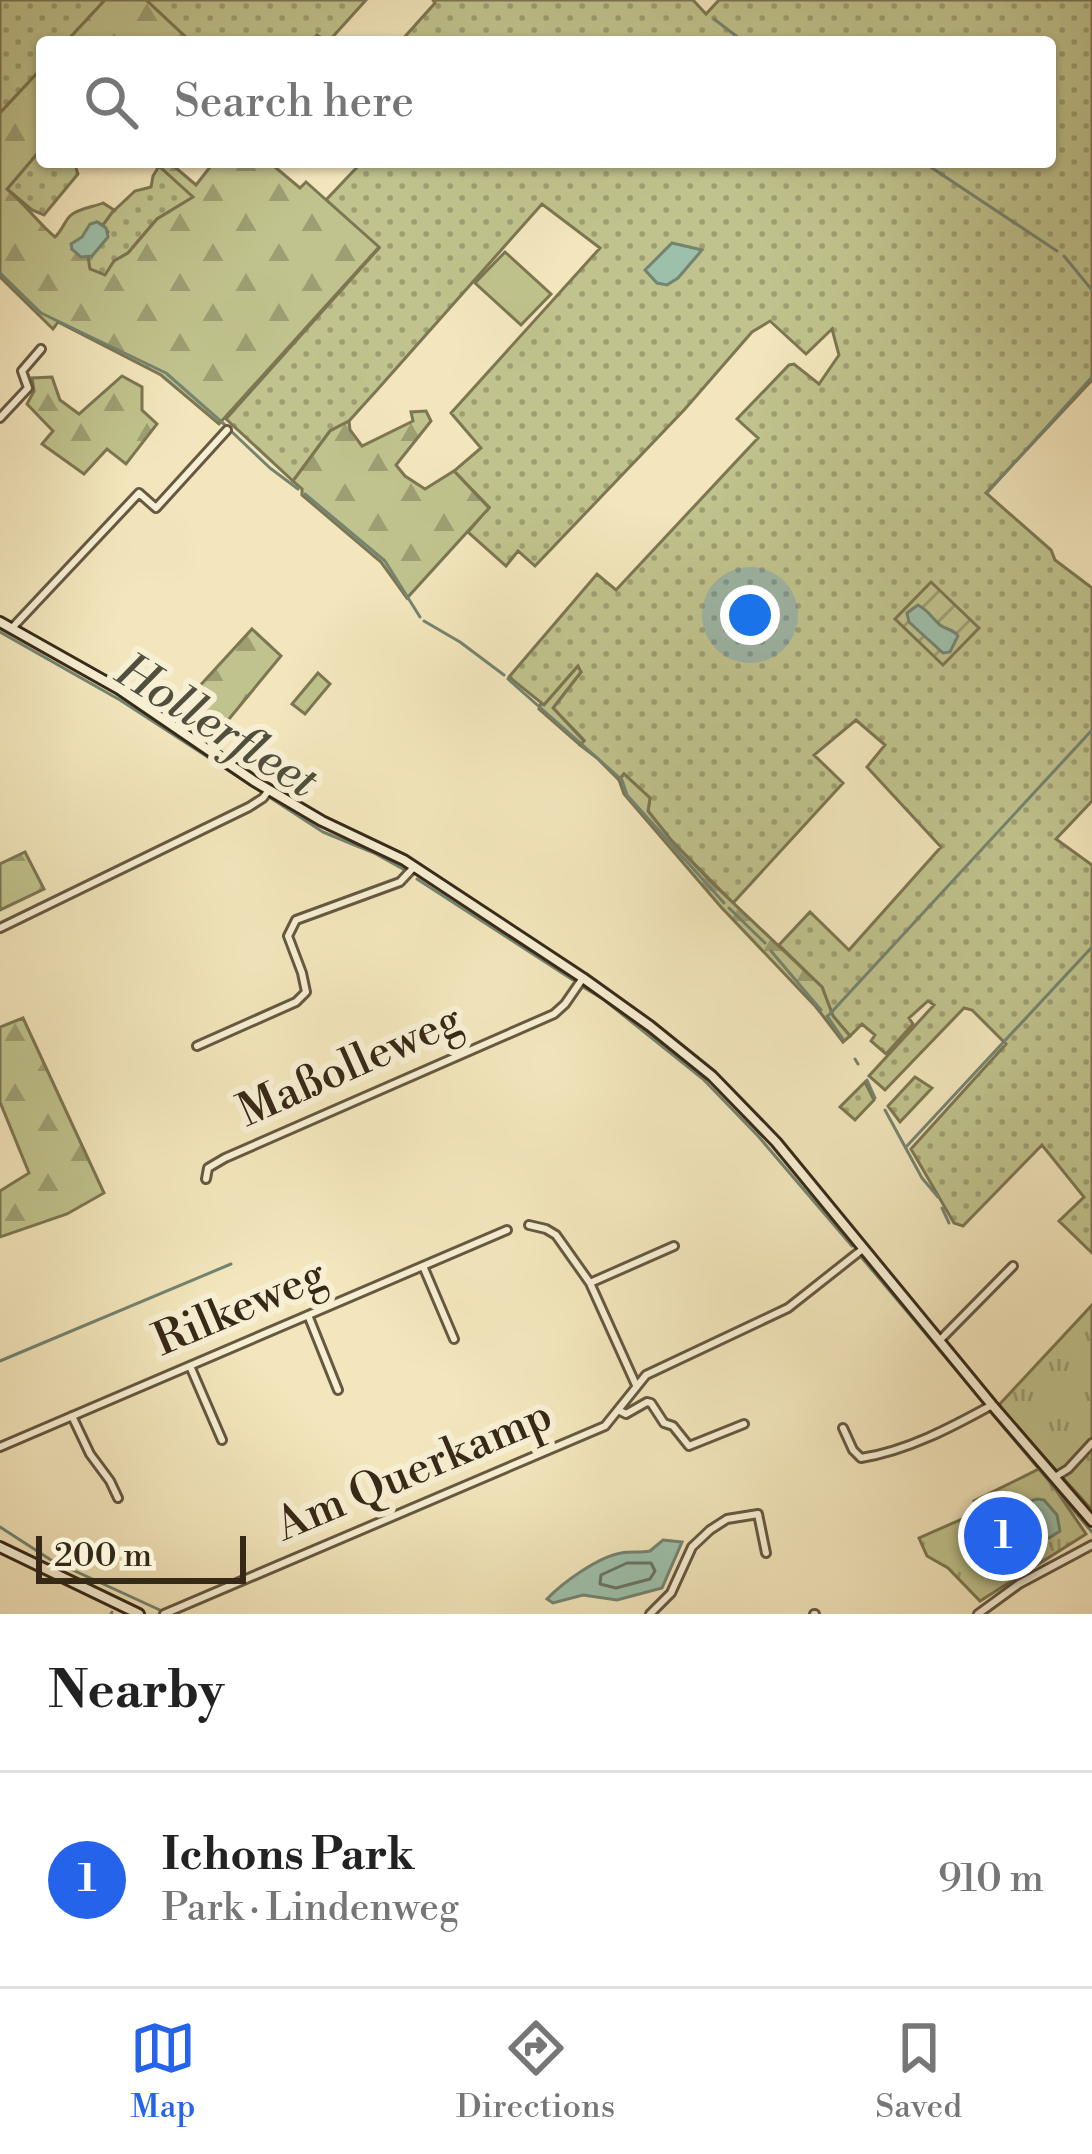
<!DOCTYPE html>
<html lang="en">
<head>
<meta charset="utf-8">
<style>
  body { margin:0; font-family:"Libre Bodoni",serif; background:#f6f6f6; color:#222 }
  .scale { position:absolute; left:36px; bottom:30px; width:210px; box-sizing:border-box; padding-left:12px; border:6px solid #372918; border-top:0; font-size:33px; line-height:42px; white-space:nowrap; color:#372918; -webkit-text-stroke:9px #f7efd3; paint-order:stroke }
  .you { position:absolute; left:750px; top:615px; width:42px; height:42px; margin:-30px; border:9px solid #fff; border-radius:50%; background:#1a73e8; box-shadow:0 0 0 18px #1a73e833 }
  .badge { display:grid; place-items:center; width:78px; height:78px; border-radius:50%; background:#2563eb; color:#fff; font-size:39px; font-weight:700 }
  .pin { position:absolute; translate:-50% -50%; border:6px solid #fff; box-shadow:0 3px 12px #0006 }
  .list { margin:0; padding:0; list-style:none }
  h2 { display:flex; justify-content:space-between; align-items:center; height:156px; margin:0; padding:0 48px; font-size:51px }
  h2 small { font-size:39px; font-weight:400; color:#767676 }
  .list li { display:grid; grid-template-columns:78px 1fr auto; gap:36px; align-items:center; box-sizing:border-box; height:216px; padding:0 48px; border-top:3px solid #e0e0e0 }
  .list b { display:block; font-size:45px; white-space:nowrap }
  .list p { margin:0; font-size:39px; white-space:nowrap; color:#767676 }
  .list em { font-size:39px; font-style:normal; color:#767676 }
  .icon { flex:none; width:66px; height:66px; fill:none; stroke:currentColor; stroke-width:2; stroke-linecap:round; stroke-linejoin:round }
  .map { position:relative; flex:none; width:1092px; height:1614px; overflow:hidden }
  .search { position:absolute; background:#fff; box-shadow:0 3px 9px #0004; left:36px; right:36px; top:36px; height:132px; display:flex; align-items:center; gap:30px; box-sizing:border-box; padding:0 42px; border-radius:12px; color:#767676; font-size:45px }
  .sheet { height:372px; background:#fff }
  nav { display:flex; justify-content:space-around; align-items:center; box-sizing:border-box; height:168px; border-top:3px solid #e0e0e0; background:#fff; font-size:33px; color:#767676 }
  nav a { display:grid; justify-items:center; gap:6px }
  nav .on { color:#2563eb }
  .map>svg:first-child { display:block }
</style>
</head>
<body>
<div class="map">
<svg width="1092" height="1614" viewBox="0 0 1092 1614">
  <defs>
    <pattern id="grass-dots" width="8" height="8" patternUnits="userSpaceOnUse" patternTransform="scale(3)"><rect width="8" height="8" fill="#c0c38d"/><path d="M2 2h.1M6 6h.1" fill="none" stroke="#9d9e72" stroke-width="1.8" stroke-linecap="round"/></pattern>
    <pattern id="forest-firs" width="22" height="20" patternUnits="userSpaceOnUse" patternTransform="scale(3)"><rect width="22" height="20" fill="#c0c38d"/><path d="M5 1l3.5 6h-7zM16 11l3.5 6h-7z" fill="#9d9e72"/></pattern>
    <pattern id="park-tufts" width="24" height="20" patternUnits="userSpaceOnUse" patternTransform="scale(3)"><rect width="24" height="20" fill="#c0c38d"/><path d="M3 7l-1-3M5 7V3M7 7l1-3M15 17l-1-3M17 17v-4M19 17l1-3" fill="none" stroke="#9d9e72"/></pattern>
    <pattern id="garden-furrows" width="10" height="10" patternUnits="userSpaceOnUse" patternTransform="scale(3)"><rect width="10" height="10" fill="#c0c38d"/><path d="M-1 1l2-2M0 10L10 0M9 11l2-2" fill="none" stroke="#9d9e72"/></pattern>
  </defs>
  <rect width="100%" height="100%" fill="#f3e6bc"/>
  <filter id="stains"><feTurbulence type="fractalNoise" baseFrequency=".00167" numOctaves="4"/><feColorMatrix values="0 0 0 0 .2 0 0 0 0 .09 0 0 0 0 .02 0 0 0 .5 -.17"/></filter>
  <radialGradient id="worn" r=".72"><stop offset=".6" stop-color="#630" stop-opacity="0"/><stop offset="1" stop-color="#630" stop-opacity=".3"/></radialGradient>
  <path fill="url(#grass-dots)" stroke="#7c7652" stroke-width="3" d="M0 0H105L66 42H42V68L0 113Z
    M146 0H366L328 42 317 35 311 42H191Z
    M433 0H693L706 14 719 0H1092V380L986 493 1051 550 1055 560 1092 588V801L1056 839 1092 865V1253L1059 1221 1084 1197 1042 1145 963 1226 954 1223 911 1149 1006 1044 972 1010 964 1008 885 1090 869 1076 934 1005 928 1001 909 1018 913 1024 886 1054 871 1041 875 1035 862 1024 850 1036 833 1016 822 987 779 945 810 912 849 950 941 847 867 767 885 745 856 720 814 755 843 783 733 903 671 840 648 811 650 798 624 774 619 780 597 758 580 745 584 740 553 708 581 672 577 667 544 705 509 677 597 574 616 590 758 438 737 419 789 365 794 364 819 384 839 355 832 329 806 354 770 321 752 332 685 409 535 566 518 551 506 566 468 532 489 507 454 471 481 448 451 413 600 248 542 204 377 390 349 421 330 431 293 481 226 419 379 248 326 200 362 162H1050V42H400L435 3Z
    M42 148V162H74L78 174 44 215 32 210 7 189Z
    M159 166 194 197 157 219 128 253 114 261 105 276 89 269 88 257 92 256 108 232 103 225 104 220 135 191 151 187 153 176Z
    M915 1077 932 1088 900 1122 888 1106Z
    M865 1082 874 1100 855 1120 840 1107Z"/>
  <path fill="url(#forest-firs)" stroke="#7c7652" stroke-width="3" d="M105 0H146L191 42H66Z
    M42 68V148L7 189C26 205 38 223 55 237 62 231 64 222 70 216 78 208 94 207 103 203L114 210 103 225 97 222 72 249 81 256 88 257 90 269 105 275 114 261 128 253 157 219 193 197 159 166 161 162H169L196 185 214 162H269L300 188 306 182 379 247 219 424 161 375 58 322 53 329 0 277V113Z
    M122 376 142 387V410L157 424 126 464 107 449 84 474 42 444 53 431 27 404 34 391 32 378 52 377 60 400 79 414Z
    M426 411 431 421 396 465 405 476 425 489 454 471 489 508 407 598 381 562 302 495V489L293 481 330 431 349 421 350 430 362 446 413 421 411 412Z
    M252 629 281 656 210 742 173 715Z
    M578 666 581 672 553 708 584 741 580 745 539 709 541 703 544 705Z
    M624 774 650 798 648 811 671 840 709 880 822 987 833 1016 850 1036 843 1042 816 1007 721 907 624 794 619 780Z
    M25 852 44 889 0 910V864Z
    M23 1018 104 1193 67 1214 0 1237V1191L29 1173 0 1102V1027Z"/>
  <path fill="url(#park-tufts)" stroke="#7c7652" stroke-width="3" d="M1092 1305V1510L998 1406Z
    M1041 1468 1086 1534 980 1601 948 1568 927 1556 919 1538 978 1512 974 1501Z"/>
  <path fill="url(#garden-furrows)" stroke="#7c7652" stroke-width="3" d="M931 582 979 628 943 665 895 619Z"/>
  <path fill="#c0c38d" stroke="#7c7652" stroke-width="3" d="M505 252 551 294 521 325 475 283Z
    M318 673 330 684 305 714 292 704Z"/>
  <path fill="#9dc0ab" stroke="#748470" stroke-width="3" d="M97 222 106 228 108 237 92 256 81 257 72 249 71 244 82 237 90 224Z
    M672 243 702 250 678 278 667 285 657 283 645 270Z
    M918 605C928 610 932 618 940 625 947 630 953 629 958 636L950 652 943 653 909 622 907 613Z
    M1037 1499 1044 1500 1057 1515 1060 1531 1049 1538 1031 1534 1018 1518 1017 1509 1024 1503Z
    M663 1540 682 1542 662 1588 617 1600 583 1595 553 1603 547 1599C562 1583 598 1557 621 1553 631 1551 640 1553 650 1551Z"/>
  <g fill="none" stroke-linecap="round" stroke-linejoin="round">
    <path stroke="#6a7462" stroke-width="3" d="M627 1563H651L655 1571 650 1579 616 1588 600 1584 601 1575Z"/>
    <path stroke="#748470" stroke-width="3" d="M714 19 744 42
      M923 162 1057 251
      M1064 256 1092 290
      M0 273 41 313 166 373 225 425
      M231 431 270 468 298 489
      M987 493 1092 377
      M305 494 385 561 420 617
      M424 621 460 642 504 675
      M0 632 120 700 323 832 374 853 403 869
      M508 679 622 780 627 795 724 903
      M417 879 573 980
      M729 908 765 943
      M771 951 821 1010
      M583 987 603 999 703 1079 758 1136 852 1246
      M827 1016 843 1039
      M827 1017 1092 730
      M855 1059 858 1064
      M867 1080 875 1098
      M885 1110 922 1178 938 1197
      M906 1147 1092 947
      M942 1208 949 1223
      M862 1258 984 1403
      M0 1361 231 1264
      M990 1411 1092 1532
      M0 1527 51 1560 162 1611
      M111 1614 112 1612"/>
    <defs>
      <path id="street" d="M0 418 28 388 22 371 41 349
        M12 628 139 493 156 508 227 430
        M0 928 249 807 263 798 269 790
        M197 1046 296 1002 306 992 302 973 288 936 296 920 400 882 414 867
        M206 1179 208 1168 225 1158 554 1014 565 1004 583 978
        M529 1225 546 1229 556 1235 590 1283 636 1385
        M423 1266 454 1339
        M590 1283 674 1246
        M308 1315 338 1390
        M940 1340 1013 1266
        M190 1366 222 1440
        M618 1410 626 1414 647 1402 651 1403 664 1423 673 1426 689 1446 744 1424
        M72 1416 90 1454 110 1481 118 1498
        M843 1428 853 1450 861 1458C907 1451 952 1427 992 1405
        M0 1447 507 1230
        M1055 1477 1068 1469 1092 1443
        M164 1614 605 1426 646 1375 788 1308 864 1248
        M650 1614 671 1593 692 1547 710 1530 727 1519 758 1514 766 1553
        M814 1614H815
        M978 1614 1019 1584 1092 1545"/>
      <path id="secondary" d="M0 622 119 689 254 781 322 821 404 860 583 978 650 1026 712 1076 776 1142 992 1405 1092 1521
        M0 1547 139 1614"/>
    </defs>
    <use href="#street" stroke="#665841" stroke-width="12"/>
    <use href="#secondary" stroke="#372918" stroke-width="14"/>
    <use href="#street" stroke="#f7efd3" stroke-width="6"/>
    <use href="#secondary" stroke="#f7efd3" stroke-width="8"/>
  </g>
  <g text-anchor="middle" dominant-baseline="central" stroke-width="12" stroke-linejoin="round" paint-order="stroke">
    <g font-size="45" fill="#372918" stroke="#f7efd3">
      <text transform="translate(350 1066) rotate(-24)">Maßolleweg</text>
      <text transform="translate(240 1308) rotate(-23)">Rilkeweg</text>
      <text transform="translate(414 1471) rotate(-23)">Am Querkamp</text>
    </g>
    <g font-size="48" font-style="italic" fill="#504f3d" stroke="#f7efd3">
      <text transform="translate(216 727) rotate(32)">Hollerfleet</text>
    </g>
  </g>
  <rect width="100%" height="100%" filter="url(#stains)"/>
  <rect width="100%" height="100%" fill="url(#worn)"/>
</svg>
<div class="scale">200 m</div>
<div class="you"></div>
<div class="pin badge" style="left:1003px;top:1536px">1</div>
<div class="search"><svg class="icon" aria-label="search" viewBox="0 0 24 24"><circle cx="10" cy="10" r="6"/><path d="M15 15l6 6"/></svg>Search here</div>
</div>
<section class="sheet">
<h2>Nearby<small></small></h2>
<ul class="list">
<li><span class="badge">1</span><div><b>Ichons Park</b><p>Park · Lindenweg</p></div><em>910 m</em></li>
</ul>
</section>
<nav>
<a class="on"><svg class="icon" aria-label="map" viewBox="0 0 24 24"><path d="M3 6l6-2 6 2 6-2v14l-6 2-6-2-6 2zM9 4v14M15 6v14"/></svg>Map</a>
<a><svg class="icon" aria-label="directions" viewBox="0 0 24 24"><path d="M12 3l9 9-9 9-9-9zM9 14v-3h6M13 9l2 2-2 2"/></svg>Directions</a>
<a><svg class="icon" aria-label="saved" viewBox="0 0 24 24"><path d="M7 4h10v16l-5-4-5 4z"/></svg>Saved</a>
</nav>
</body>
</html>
